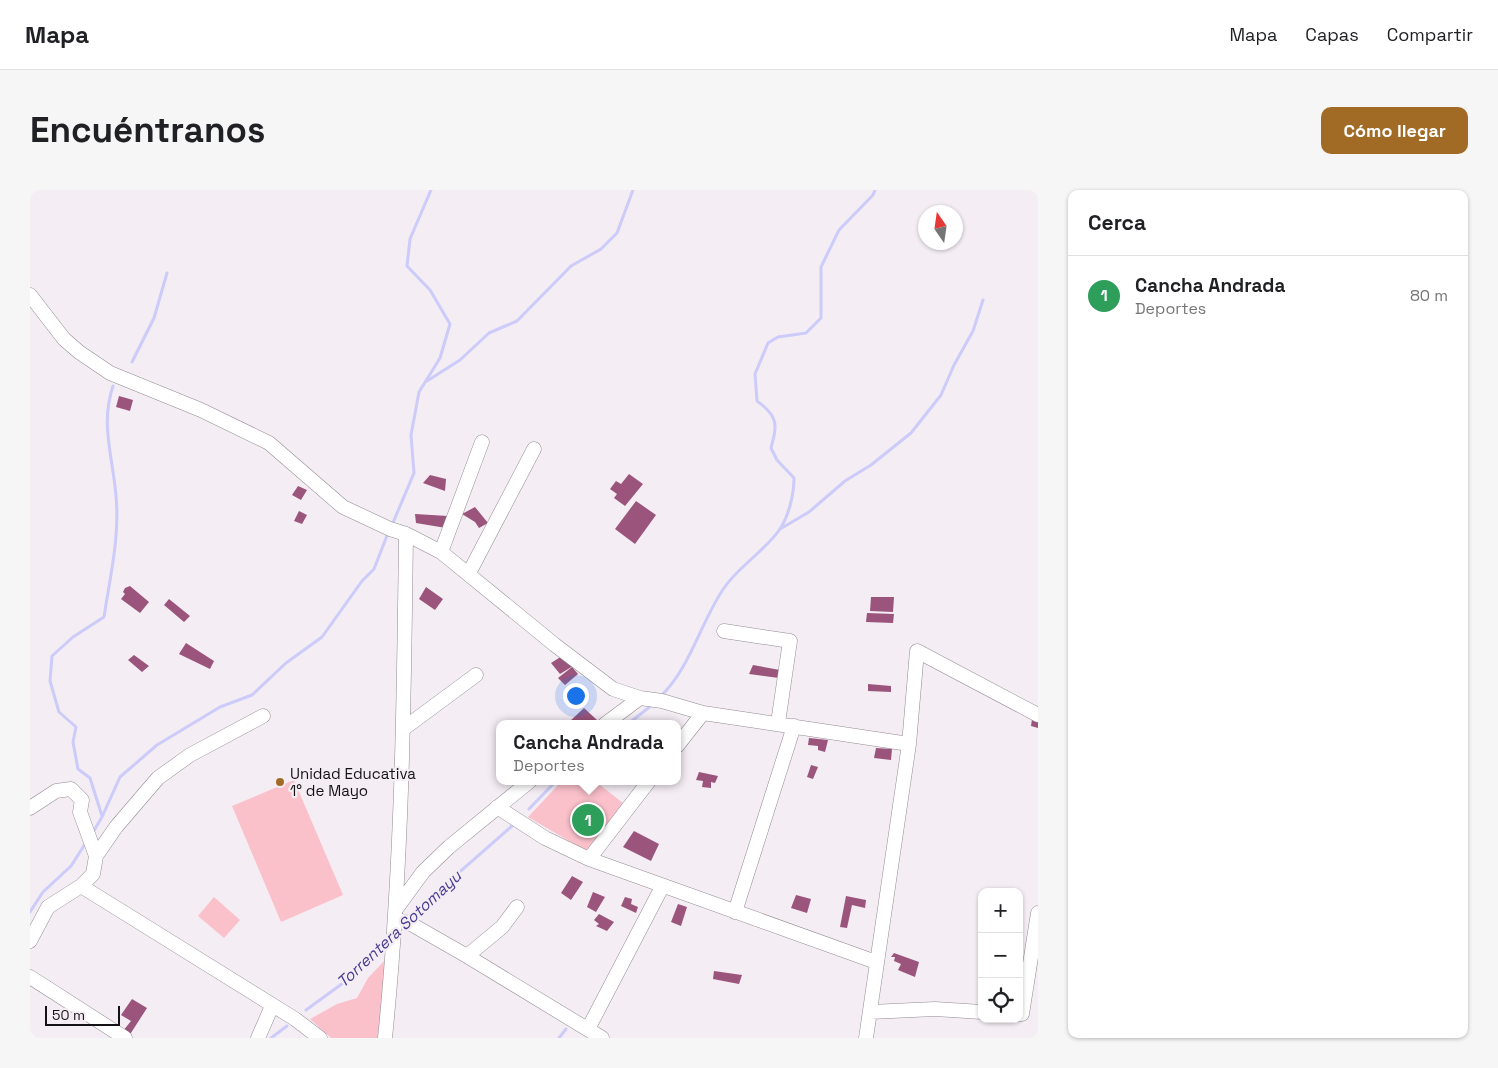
<!DOCTYPE html>
<html lang="es">
<head>
<meta charset="utf-8">
<style>
  body { margin:0; font-family:"Space Grotesk",sans-serif; background:#f6f6f6; color:#202124 }
  .controls { position:absolute; right:15px; bottom:15px; display:grid; overflow:hidden; border-radius:10px; box-shadow:0 1px 4px #0004 }
  .controls button { width:45px; height:45px; display:grid; place-items:center; padding:0; border:0; border-bottom:1px solid #e0e0e0; background:#fff; color:#202124; font:25px sans-serif }
  .compass { position:absolute; left:888px; top:15px; width:45px; height:45px; border-radius:50%; background:#fff; box-shadow:0 1px 4px #0004; rotate:347deg }
  .scale { position:absolute; left:15px; bottom:12px; width:75px; box-sizing:border-box; padding-left:5px; border:2px solid #141214; border-top:0; font-size:14px; line-height:18px; white-space:nowrap; color:#141214; -webkit-text-stroke:4px #f4edf4; paint-order:stroke }
  .you { position:absolute; left:545px; top:505px; width:18px; height:18px; margin:-12px; border:4px solid #fff; border-radius:50%; background:#1a73e8; box-shadow:0 0 0 8px #1a73e833 }
  .badge { display:grid; place-items:center; width:32px; height:32px; border-radius:50%; background:#a16b25; color:#fff; font-size:16px; font-weight:700 }
  .pin { position:absolute; translate:-50% -50%; border:2px solid #fff; box-shadow:0 1px 5px #0006 }
  .popup { position:absolute; left:466px; top:530px; width:185px; height:65px; box-sizing:border-box; display:grid; place-content:center; border-radius:10px; background:#fff; filter:drop-shadow(0 1px 4px #0005); font-size:16px; white-space:nowrap; color:#757577 }
  .popup b { font-size:19px; color:#202124 }
  .popup::after { content:''; position:absolute; left:50%; top:100%; margin-left:-10px; border:10px solid transparent; border-top-color:#fff }
  .list { margin:0; padding:0; list-style:none }
  h2 { display:flex; justify-content:space-between; align-items:center; height:65px; margin:0; padding:0 20px; font-size:21px }
  h2 small { font-size:16px; font-weight:400; color:#757577 }
  .list li { display:grid; grid-template-columns:32px 1fr auto; gap:15px; align-items:center; box-sizing:border-box; height:80px; padding:0 20px; border-top:1px solid #e0e0e0 }
  .list b { display:block; font-size:19px; white-space:nowrap }
  .list p { margin:0; font-size:16px; white-space:nowrap; color:#757577 }
  .list em { font-size:16px; font-style:normal; color:#757577 }
  .icon { flex:none; width:28px; height:28px; fill:none; stroke:currentColor; stroke-width:2; stroke-linecap:round; stroke-linejoin:round }
  .map { position:relative; flex:none; width:1008px; height:848px; overflow:hidden; border-radius:10px }
  header { display:flex; align-items:center; gap:30px; box-sizing:border-box; height:70px; padding:0 25px; background:#fff; border-bottom:1px solid #e0e0e0 }
  header strong { font-size:24px }
  nav { display:flex; gap:28px; margin-inline-start:auto; font-size:18px }
  .intro { display:flex; align-items:center; justify-content:space-between; box-sizing:border-box; height:120px; padding:0 30px }
  h1 { margin:0; font-size:35px }
  .button { padding:12px 22px; border-radius:10px; background:#a16b25; color:#fff; font-size:18px; font-weight:700 }
  main { display:flex; gap:30px; padding:0 30px }
  aside { flex:1; background:#fff; border-radius:10px; box-shadow:0 1px 4px #0004 }
  .map>svg:first-child { display:block }
</style>
</head>
<body>
<header>
<strong>Mapa</strong>
<nav><a>Mapa</a><a>Capas</a><a>Compartir</a></nav>
</header>
<div class="intro"><h1>Encuéntranos</h1><a class="button">Cómo llegar</a></div>
<main>
<div class="map">
<svg width="1008" height="848" viewBox="0 0 1008 848">
  <rect width="100%" height="100%" fill="#f4edf4"/>
  <path fill="#fbc1cb" d="M264 590 313 705 251 732 202 616Z
    M532 591H565L593 613 556 661 498 627Z
    M184 707 210 730 194 748 168 726Z
    M359 766 349 848H301L280 829 307 814 327 808 338 788Z"/>
  <g fill="none" stroke-linecap="round" stroke-linejoin="round">
    <path stroke="#cccbf9" stroke-width="3" d="M102 172 124 128 137 83
      M397 191 430 170 459 143 487 131 541 76 571 59 587 43 603 0
      M362 335 384 283 381 245 389 202 410 168 420 134 400 100 377 76 380 49 401 0
      M750 339 779 322 815 291 841 275 881 243 911 205 924 175 943 141 953 110
      M630 507C661 477 670 433 694 398 709 376 735 361 750 339 759 325 764 304 764 288L747 270 741 258C747 235 749 227 727 211L725 184 738 153 748 147 776 143 791 128V77L809 40 843 5 845 0
      M598 534 622 515
      M499 619 526 591
      M72 626 60 588 48 579 43 552 46 537 29 522 20 491 22 466 43 447 74 427C80 387 90 346 86 306 83 267 70 235 83 196
      M62 644 72 627 90 587 127 555 190 517 222 505 256 473 292 447 332 391 344 379 358 343
      M0 722 13 702 41 676 57 651
      M376 729 483 635
      M276 820 320 788 359 746
      M241 848 257 836
      M529 848 536 839"/>
  </g>
  <path fill="#9b547b" d="M89 206 103 210 100 221 86 217Z
    M599 284 613 294 595 316 584 308 587 304 580 299 586 291 591 294Z
    M400 285 416 289 415 301 393 293Z
    M268 296 277 300 271 310 262 305Z
    M606 311 626 325 605 354 585 339Z
    M445 317 458 333 449 338 445 332 432 324Z
    M269 321 277 325 272 334 264 331Z
    M385 324 418 326 416 338 386 333Z
    M100 396 119 412 110 423 91 409 95 404 93 402 95 398Z
    M396 397 413 409 405 420 389 409Z
    M841 407H864L863 422 840 421Z
    M139 409 160 426 154 432 134 415Z
    M837 423 864 424 863 433 836 432Z
    M156 453 184 471 180 479 149 464Z
    M104 465 119 476 112 482 98 470Z
    M532 466 543 476 530 484 521 473Z
    M723 475 750 480 749 488 719 484Z
    M542 477 548 484 535 495 528 488Z
    M838 494 861 496V502L838 501Z
    M554 518 567 530 563 534H540L539 532Z
    M1002 529 1008 531V538L1001 536Z
    M779 548 798 550 795 562 788 560V556L778 555Z
    M846 558 862 559 861 570 844 568Z
    M781 575 788 577 783 589 777 587Z
    M669 582 688 586 685 593 681 592V598L672 597 673 591 666 590Z
    M604 641 629 654 621 671 593 657Z
    M542 686 553 692 541 710 531 703Z
    M563 702 575 707 566 722 557 717Z
    M766 705 781 709 777 723 761 718Z
    M816 706 836 710 835 718 822 715 817 738 810 737Z
    M595 707 602 709 601 714 608 717 606 723 591 716Z
    M648 714 657 717 651 736 641 732Z
    M569 724 584 732 577 741 566 736 569 734 564 730Z
    M864 763 889 772 885 787 868 780 871 774 864 771 865 767H861Z
    M684 781 712 785 709 794 683 789Z
    M102 809 117 818 99 846 93 841 101 831 91 825Z"/>
  <g fill="none" stroke-linecap="round" stroke-linejoin="round">
    <defs>
      <path id="minor" d="M0 105 34 149 49 162 80 183 171 220 239 253 313 317 360 339 376 344 411 362 525 455 583 499 610 508 632 511 673 523 879 554
        M411 362 452 252
        M439 383 504 259
        M694 441 760 451 748 533
        M575 534 610 508
        M373 539 446 485
        M647 556 673 523
        M467 617 515 648 559 669 846 772
        M0 618 26 601 41 599 52 610 50 622 66 666
        M559 669 619 591
        M51 696 265 829 290 848
        M366 719 393 682 419 657 500 591
        M705 722 764 536
        M365 729 381 734 437 766 572 848
        M0 751 18 717 51 696 63 684 66 666 86 637 128 588 160 565 233 526
        M437 766 472 737 487 717
        M0 787 95 848
        M840 822 905 819 952 822
        M989 824H992L1008 723
        M558 839 632 697
        M228 848 242 816
        M355 848C372 681 374 512 376 344
        M836 848 879 554 887 461 1008 525"/>
    </defs>
    <use href="#minor" stroke="#928c92" stroke-width="15"/>
    <use href="#minor" stroke="#fff" stroke-width="14"/>
  </g>
  <circle fill="#a16b25" stroke="#f4edf4" stroke-width="2" cx="250" cy="592" r="5"/>
  <g text-anchor="middle" dominant-baseline="central" stroke-width="4.5" stroke-linejoin="round" paint-order="stroke">
    <g font-size="15" fill="#141214" stroke="#f4edf4" text-anchor="start">
      <text x="260" y="583">Unidad Educativa<tspan x="260" dy="17">1° de Mayo</tspan></text>
    </g>
    <g font-size="16" font-style="italic" fill="#483b90" stroke="#f4edf4">
      <text transform="translate(369 739) rotate(-43)">Torrentera Sotomayu</text>
    </g>
  </g>
</svg>
<div class="controls">
<button>+</button>
<button>−</button>
<button><svg class="icon" aria-label="locate" viewBox="0 0 24 24"><circle cx="12" cy="12" r="6"/><path d="M12 2v4M12 18v4M2 12h4M18 12h4"/></svg></button>
</div>
<svg class="compass" viewBox="-18 -18 36 36"><path d="M0-13l5 13h-10z" fill="#e53935"/><path d="M0 13l5-13h-10z" fill="#757577"/></svg>
<div class="scale">50 m</div>
<div class="you"></div>
<div class="pin badge" style="left:558px;top:630px;background:#2e9e5b">1</div>
<div class="popup"><b>Cancha Andrada</b>Deportes</div>
</div>
<aside>
<h2>Cerca<small></small></h2>
<ul class="list">
<li><span class="badge" style="background:#2e9e5b">1</span><div><b>Cancha Andrada</b><p>Deportes</p></div><em>80 m</em></li>
</ul>
</aside>
</main>
</body>
</html>
